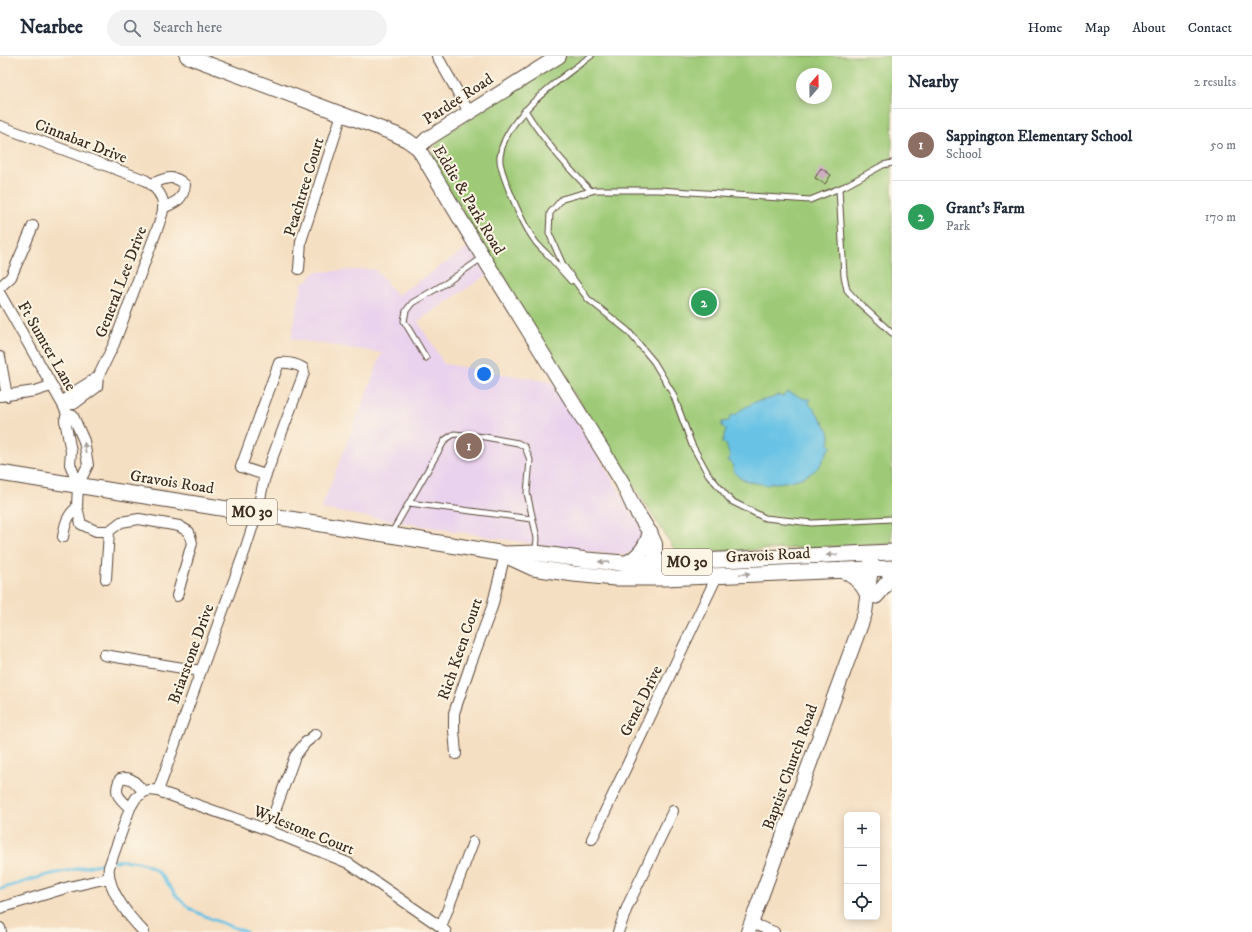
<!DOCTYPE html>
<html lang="en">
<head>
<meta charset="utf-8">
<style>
  body { margin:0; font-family:"IM FELL DW Pica",serif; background:#f2f2f3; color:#1f2937 }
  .controls { position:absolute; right:12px; bottom:12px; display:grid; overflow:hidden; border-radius:6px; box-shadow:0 2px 10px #0003 }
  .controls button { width:36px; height:36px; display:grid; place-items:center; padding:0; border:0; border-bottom:1px solid #e0e1e3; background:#fff; color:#1f2937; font:20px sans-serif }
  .compass { position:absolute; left:796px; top:12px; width:36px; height:36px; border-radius:50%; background:#fff; box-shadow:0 2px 10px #0003; rotate:20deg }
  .you { position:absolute; left:484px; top:318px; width:14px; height:14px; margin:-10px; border:3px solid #fff; border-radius:50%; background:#1a73e8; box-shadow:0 0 0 6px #1a73e833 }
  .badge { display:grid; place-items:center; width:26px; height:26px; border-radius:50%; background:#db2777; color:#fff; font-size:13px; font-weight:700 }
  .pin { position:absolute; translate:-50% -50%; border:2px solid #fff; box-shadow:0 1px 4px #0006 }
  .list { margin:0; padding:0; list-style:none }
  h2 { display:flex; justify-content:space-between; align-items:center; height:52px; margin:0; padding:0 16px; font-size:17px }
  h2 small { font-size:13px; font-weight:400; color:#747a83 }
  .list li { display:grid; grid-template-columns:26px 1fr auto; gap:12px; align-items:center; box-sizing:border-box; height:72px; padding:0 16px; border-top:1px solid #e0e1e3 }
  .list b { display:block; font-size:15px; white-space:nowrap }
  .list p { margin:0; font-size:13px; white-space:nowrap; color:#747a83 }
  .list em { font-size:13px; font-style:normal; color:#747a83 }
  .icon { flex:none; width:22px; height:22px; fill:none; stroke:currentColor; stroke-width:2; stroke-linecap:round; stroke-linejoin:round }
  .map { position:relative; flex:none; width:892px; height:876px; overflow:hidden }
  header { display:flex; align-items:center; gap:24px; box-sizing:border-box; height:56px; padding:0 20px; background:#fff; border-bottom:1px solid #e0e1e3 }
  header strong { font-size:19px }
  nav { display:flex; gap:22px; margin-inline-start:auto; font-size:14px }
  .search { width:280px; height:36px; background:#f2f2f3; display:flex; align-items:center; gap:10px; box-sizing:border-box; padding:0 14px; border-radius:22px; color:#747a83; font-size:15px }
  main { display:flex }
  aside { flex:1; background:#fff }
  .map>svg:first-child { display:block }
</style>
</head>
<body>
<header>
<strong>Nearbee</strong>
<div class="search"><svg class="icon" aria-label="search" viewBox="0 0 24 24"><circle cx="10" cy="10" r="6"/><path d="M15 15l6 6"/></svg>Search here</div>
<nav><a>Home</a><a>Map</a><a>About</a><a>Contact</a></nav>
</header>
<main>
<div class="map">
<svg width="892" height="876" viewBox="0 0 892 876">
  <rect width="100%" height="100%" fill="#fcf5e5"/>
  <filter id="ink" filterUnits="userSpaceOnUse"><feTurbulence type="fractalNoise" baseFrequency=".025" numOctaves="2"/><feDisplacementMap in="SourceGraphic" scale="8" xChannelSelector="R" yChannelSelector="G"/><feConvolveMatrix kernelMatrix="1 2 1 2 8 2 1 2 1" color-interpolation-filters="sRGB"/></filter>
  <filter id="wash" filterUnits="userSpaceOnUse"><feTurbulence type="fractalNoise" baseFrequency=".012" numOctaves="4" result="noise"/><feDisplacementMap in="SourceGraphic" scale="16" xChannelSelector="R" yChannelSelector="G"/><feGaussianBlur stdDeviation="0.9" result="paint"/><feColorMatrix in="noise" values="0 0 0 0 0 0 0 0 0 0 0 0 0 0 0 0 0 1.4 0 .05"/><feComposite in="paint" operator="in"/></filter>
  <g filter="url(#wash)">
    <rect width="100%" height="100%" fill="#f5dfc2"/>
    <path fill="#e9d2ed" d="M471 190 487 219 418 265 444 308 553 326 645 477 634 495 625 499 569 494 321 453 382 297 291 283 302 227 308 224 315 216 375 213 397 239Z"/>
    <path fill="#9eca77" stroke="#6c7a4a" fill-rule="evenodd" d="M568 0H892V488L685 497 676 494 673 491 557 311 432 106C431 93 437 86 446 78ZM802 18H826V42H802Z"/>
    <path fill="#68c2e5" stroke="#527682" d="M788 336 805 343H810L809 348 815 354 829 375 830 381 829 388 832 391C827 393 825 401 822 406 813 422 788 427 771 427L769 429C761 428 740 426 736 418 733 415 733 410 731 406L728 405 730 402 726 388 722 387 726 374 722 370V366L729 365 730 360 735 359 742 353 755 346 773 342 778 339 783 340Z"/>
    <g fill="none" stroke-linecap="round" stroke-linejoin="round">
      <path stroke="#68c2e5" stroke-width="3" d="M114 805C130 803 149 806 160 818 171 831 177 844 191 853 208 863 228 869 246 876
        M0 833 47 819 109 806"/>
    </g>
    <g id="blocks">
      <path fill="#c49dbd" d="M821 112 831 119 825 128 815 122Z"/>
    </g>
  </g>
  <g filter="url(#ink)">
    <use href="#blocks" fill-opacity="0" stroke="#574537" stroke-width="1"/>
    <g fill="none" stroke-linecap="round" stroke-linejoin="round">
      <defs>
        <path id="lane" d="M525 54C543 84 566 110 591 135
          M892 107 883 109 845 130 810 144 660 134H595L562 143 550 157 549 177 563 209 588 243 628 275 654 306 673 338 692 389 708 418 731 445 765 462 812 467 892 463
          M839 133 844 220 847 234 858 246 892 277
          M571 225C563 216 555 207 547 198 542 193 536 188 533 182 524 170 498 114 500 101 504 61 561 22 591 0
          M426 302 404 265 406 255 412 247 446 227 482 202
          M409 447 532 463
          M391 478 445 384 454 378 485 381 518 387 525 391 530 404 527 437 537 482 536 495"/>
        <path id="street" d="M437 0 469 56
          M0 70 145 124C154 130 165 140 163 153 163 158 160 163 159 168L114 288 98 321 97 331 74 348 63 349
          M151 128C164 123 174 117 185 129 183 144 176 146 163 152
          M299 213 301 185 342 58
          M0 231 11 221 33 170
          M0 238 63 349 67 358 65 364 71 396 70 408 78 429 77 451 81 468 96 475H109L106 523
          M0 301 7 340
          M0 340 35 335 51 330
          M63 349 69 339 98 321
          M67 358 73 360 84 385 88 409 78 429
          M109 475 121 466 139 463 179 470 189 476 192 487 177 540
          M63 481C65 468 67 460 77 451
          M104 599 201 615
          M456 698 454 674V657L471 607 492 551 505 498
          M158 735 201 615 245 494 257 457 264 424 304 317 303 312C296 308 288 306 279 307L276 315 241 411 265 419
          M130 752C119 742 113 738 120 723 132 719 136 728 144 736
          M268 774 295 700 305 687 316 678
          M592 783 717 520
          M0 852 69 831 108 822
          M751 867 774 876
          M441 871 473 786
          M0 872 1 876
          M144 876C130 862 106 833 109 811L130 752 136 742 144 736 150 734 158 735 268 774 348 807 441 871 446 876
          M618 876 628 849 673 755"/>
        <path id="secondary" d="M187 0 395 78 407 84 418 92 483 201 622 426 633 450 650 477 655 488V518
          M418 92 427 83 559 0
          M748 876 865 557 871 512V497"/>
        <path id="primary" d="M0 417 391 479 505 498 536 497 587 504 636 508 892 496
          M507 500 533 512 574 518 615 522H664L892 512
          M627 507C640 500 647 491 650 477
          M842 514C854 520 861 525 867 537
          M876 540 892 521"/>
      </defs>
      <use href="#lane" stroke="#574537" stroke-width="7"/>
      <use href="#street" stroke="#574537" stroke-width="12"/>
      <use href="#secondary" stroke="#574537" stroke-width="16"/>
      <use href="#primary" stroke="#574537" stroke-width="17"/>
      <use href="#lane" stroke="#fff" stroke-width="5"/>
      <use href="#street" stroke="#fff" stroke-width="10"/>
      <use href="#secondary" stroke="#fff" stroke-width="14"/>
      <use href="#primary" stroke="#fff" stroke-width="15"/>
    </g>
    <defs><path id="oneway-solid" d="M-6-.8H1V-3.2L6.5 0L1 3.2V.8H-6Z"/></defs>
    <g fill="#a79f9a">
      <use href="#oneway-solid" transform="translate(85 392) rotate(-98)"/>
      <use href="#oneway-solid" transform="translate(832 499) rotate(177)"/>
      <use href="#oneway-solid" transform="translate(604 506) rotate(-176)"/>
      <use href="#oneway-solid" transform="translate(745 518) rotate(-2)"/>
    </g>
  </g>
  <g text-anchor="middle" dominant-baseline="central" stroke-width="4" stroke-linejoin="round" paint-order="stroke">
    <g fill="#fcf5e5" stroke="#75675a" stroke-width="1">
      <rect x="227" y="443" width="50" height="26" rx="3"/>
      <rect x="662" y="493" width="50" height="26" rx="3"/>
    </g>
    <g font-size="15" font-weight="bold" fill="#3b2a1e">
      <text x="252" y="456">MO 30</text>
      <text x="687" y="506">MO 30</text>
    </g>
    <g font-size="16" fill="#3b2a1e" stroke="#fcf5e5">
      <text transform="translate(458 43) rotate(-33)">Pardee Road</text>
      <text transform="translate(81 85) rotate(21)">Cinnabar Drive</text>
      <text transform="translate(304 131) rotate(-73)">Peachtree Court</text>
      <text transform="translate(469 144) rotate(59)">Eddie &amp; Park Road</text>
      <text transform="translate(121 226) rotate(-69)">General Lee Drive</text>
      <text transform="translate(47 290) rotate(60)">Ft Sumter Lane</text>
      <text transform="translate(172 426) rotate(9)">Gravois Road</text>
      <text transform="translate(768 499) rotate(-3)">Gravois Road</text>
      <text transform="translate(460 593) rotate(-71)">Rich Keen Court</text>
      <text transform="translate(191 598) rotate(-70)">Briarstone Drive</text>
      <text transform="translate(641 645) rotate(-64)">Genel Drive</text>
      <text transform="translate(790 711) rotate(-70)">Baptist Church Road</text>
      <text transform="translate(304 774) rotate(22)">Wylestone Court</text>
    </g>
  </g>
</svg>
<div class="controls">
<button>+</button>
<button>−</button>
<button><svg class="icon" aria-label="locate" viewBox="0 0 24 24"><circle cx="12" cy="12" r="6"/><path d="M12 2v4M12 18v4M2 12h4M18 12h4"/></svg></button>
</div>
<svg class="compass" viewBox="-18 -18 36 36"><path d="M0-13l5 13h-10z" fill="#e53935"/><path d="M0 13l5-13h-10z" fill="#747a83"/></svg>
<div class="you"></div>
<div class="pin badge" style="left:469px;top:390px;background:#8d6e63">1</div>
<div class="pin badge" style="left:704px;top:247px;background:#2e9e5b">2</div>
</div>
<aside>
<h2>Nearby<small>2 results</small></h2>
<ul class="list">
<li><span class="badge" style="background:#8d6e63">1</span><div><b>Sappington Elementary School</b><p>School</p></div><em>50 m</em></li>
<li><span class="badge" style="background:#2e9e5b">2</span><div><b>Grant's Farm</b><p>Park</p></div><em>170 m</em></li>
</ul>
</aside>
</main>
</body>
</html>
